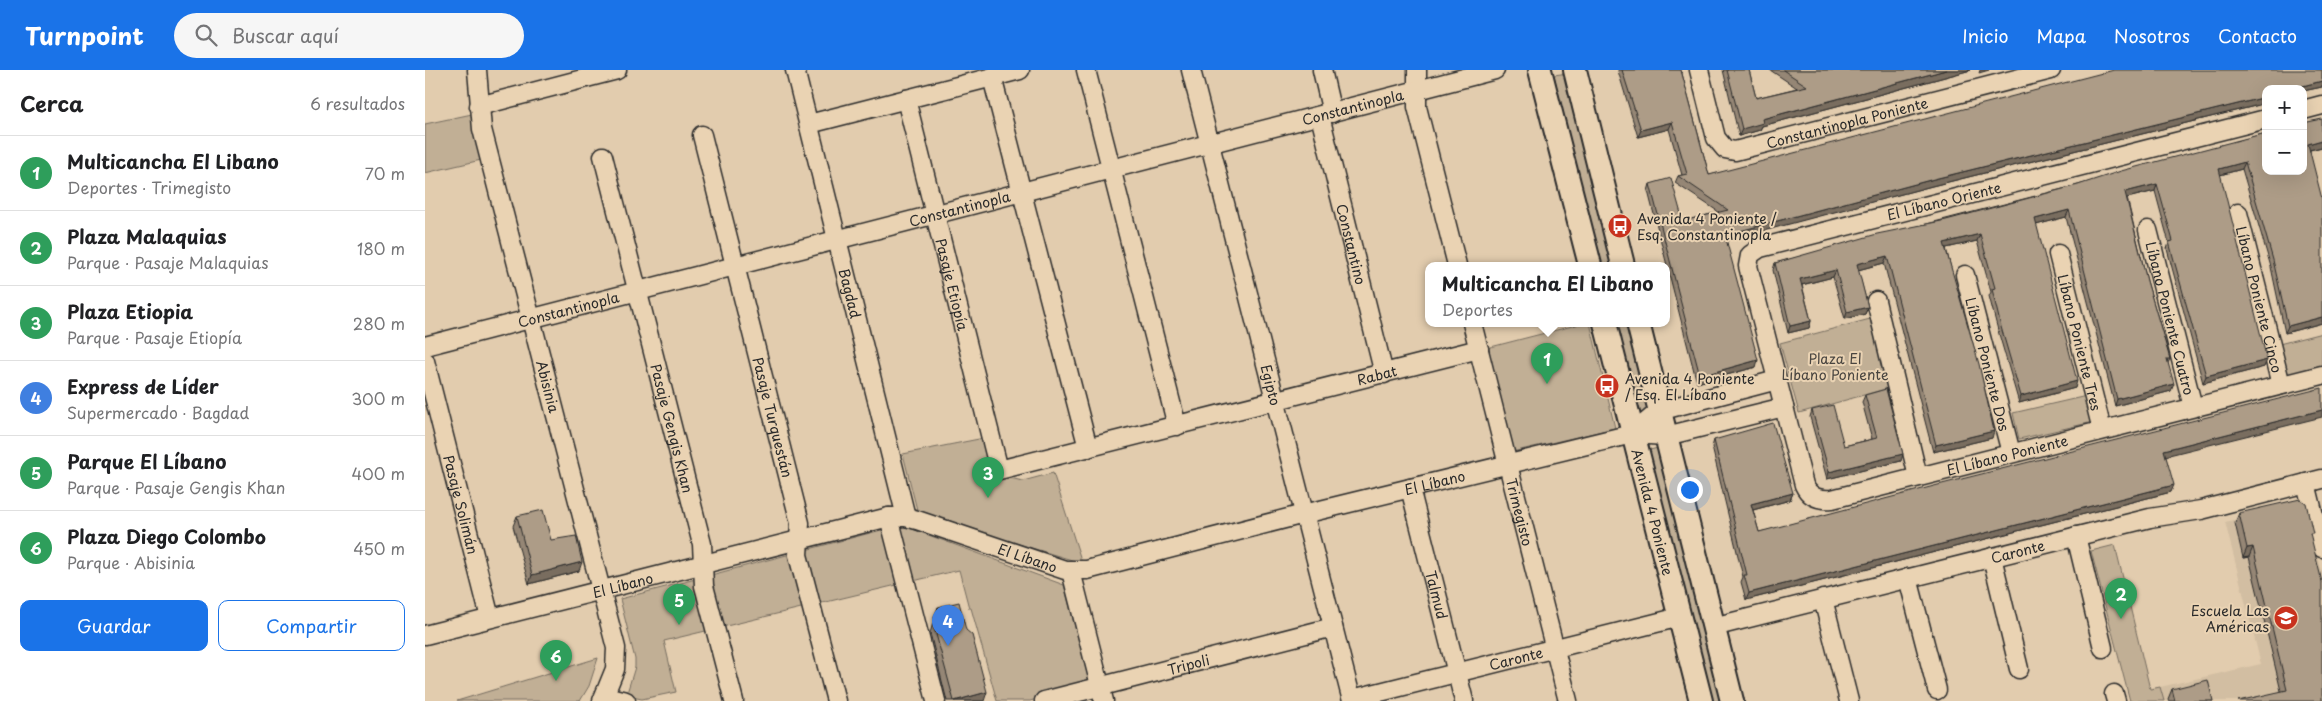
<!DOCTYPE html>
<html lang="es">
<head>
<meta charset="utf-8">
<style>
  body { margin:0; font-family:"Playpen Sans",sans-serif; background:#f6f6f6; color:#202124 }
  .controls { position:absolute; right:15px; top:15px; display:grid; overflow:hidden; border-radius:10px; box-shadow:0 5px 20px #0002 }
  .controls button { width:45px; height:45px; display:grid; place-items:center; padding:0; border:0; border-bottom:1px solid #e0e0e0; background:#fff; color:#202124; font:25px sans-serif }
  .you { position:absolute; left:1264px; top:419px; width:18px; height:18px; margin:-12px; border:4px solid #fff; border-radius:50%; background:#1a73e8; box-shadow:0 0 0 8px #1a73e833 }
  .badge { display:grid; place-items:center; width:32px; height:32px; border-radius:50%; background:#1a73e8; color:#fff; font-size:16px; font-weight:700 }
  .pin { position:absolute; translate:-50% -41px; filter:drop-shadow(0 1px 2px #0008) }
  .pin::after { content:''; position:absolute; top:26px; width:18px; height:15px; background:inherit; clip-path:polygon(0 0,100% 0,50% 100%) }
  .popup { position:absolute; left:1000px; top:192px; width:245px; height:65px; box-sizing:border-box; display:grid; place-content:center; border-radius:10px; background:#fff; filter:drop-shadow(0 1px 4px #0005); font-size:16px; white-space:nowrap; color:#757577 }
  .popup b { font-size:19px; color:#202124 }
  .popup::after { content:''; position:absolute; left:50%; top:100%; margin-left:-10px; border:10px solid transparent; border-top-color:#fff }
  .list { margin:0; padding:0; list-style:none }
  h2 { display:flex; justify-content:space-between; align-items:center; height:65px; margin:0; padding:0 20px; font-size:21px }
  h2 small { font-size:16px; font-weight:400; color:#757577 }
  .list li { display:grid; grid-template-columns:32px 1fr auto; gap:15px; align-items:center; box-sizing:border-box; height:75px; padding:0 20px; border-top:1px solid #e0e0e0 }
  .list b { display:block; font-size:19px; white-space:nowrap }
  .list p { margin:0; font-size:16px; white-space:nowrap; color:#757577 }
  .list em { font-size:16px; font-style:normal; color:#757577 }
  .actions { display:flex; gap:10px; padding:15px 20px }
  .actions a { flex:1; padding:11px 0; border:1px solid #1a73e8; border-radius:10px; text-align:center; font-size:18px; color:#1a73e8 }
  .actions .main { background:#1a73e8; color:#fff }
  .icon { flex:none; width:28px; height:28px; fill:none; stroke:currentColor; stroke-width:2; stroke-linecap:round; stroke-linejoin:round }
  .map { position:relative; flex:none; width:1897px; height:631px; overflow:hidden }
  header { display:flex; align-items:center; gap:30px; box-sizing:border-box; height:70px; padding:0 25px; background:#1a73e8; color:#fff }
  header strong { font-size:24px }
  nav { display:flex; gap:28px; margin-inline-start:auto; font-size:18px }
  .search { width:350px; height:45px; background:#f6f6f6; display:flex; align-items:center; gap:12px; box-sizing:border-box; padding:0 18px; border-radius:28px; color:#757577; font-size:19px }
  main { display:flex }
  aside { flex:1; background:#fff }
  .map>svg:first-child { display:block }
</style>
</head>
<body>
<header>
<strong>Turnpoint</strong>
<div class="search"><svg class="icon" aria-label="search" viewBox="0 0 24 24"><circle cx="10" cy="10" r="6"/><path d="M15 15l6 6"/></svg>Buscar aquí</div>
<nav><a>Inicio</a><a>Mapa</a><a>Nosotros</a><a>Contacto</a></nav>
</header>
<main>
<aside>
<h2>Cerca<small>6 resultados</small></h2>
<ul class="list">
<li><span class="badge" style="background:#2e9e5b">1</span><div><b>Multicancha El Libano</b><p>Deportes · Trimegisto</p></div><em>70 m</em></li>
<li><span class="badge" style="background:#2e9e5b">2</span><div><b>Plaza Malaquias</b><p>Parque · Pasaje Malaquias</p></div><em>180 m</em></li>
<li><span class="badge" style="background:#2e9e5b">3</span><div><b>Plaza Etiopia</b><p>Parque · Pasaje Etiopía</p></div><em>280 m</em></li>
<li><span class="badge" style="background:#3f7fe0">4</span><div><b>Express de Líder</b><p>Supermercado · Bagdad</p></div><em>300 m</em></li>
<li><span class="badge" style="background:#2e9e5b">5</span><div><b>Parque El Líbano</b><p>Parque · Pasaje Gengis Khan</p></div><em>400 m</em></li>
<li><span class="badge" style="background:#2e9e5b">6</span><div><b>Plaza Diego Colombo</b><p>Parque · Abisinia</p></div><em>450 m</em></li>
</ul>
<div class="actions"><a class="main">Guardar</a><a>Compartir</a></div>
</aside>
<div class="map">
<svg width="1897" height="631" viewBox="0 0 1897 631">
  <rect width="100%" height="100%" fill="#e2ccae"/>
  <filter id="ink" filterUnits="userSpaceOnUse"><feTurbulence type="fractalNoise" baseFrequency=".02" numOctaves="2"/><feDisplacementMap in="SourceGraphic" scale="10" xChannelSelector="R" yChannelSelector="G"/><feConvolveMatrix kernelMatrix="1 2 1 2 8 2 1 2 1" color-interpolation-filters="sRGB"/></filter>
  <g filter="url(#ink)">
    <path fill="#d2bea2" d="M1881 434 1897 502V631H1739L1735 617 1836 594 1800 452Z"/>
    <path fill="#c1af95" stroke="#766d60" d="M1143 3 1189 195H1175L1129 5Z
      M47 44 56 90 0 103V54Z
      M1445 249 1464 318 1374 343 1355 273Z
      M1159 253H1165L1190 358 1087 382 1058 279Z
      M1189 253H1203L1224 342 1213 352Z
      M1897 263V298L1863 306 1854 274Z
      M1666 325 1672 351 1594 369 1588 343Z
      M559 368 571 405 598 411 628 403 657 493 493 444 478 384Z
      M1237 377 1300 631H1286L1221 381Z
      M479 456 639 515 665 614 605 631H572L546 538H544L534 500 239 571 251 622 217 629 201 626 210 597V589L195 529 464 458Z
      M1690 475 1725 619 1735 617 1739 631H1705L1666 481Z
      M173 588 164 616 155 631H32Z"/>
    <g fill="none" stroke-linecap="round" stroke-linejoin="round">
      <defs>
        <g id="minor">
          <path id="s1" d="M52 0 57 59 191 578 190 599 177 631"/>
          <path id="s2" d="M370 0 481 447"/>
          <path d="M661 0 752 356"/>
          <path id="s3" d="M766 0 927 631"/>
          <path d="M897 0 907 43"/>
          <path d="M992 0V37L1032 195"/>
          <path id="s4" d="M1274 0 1291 68 1300 79 1310 81 1626 0"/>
          <path d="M567 7 663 378"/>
          <path id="s5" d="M481 29 574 400 1054 279"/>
          <path d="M54 36 192 0"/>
          <path d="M1878 40 1897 35"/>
          <path id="s6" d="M895 46 959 304"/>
          <path id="s7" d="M1841 49 1335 178 1325 185 1323 196 1379 415C1385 428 1395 430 1407 429L1897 305"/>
          <path d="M384 54 595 0"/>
          <path id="s8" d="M277 65 375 453 373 485 411 631"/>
          <path id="s9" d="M178 86 277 474 279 516 309 631"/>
          <path id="s10" d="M1813 143 1856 315"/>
          <path id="s11" d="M1723 160 1768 337"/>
          <path id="s12" d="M1633 184 1677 360"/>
          <path id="s13" d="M1540 205 1586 383"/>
          <path d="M1451 231 1493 407"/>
          <path id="s14" d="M1047 253 1143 631"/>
          <path id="s15" d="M0 276 1070 0"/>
          <path id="s16" d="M0 291 65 548"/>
          <path d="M1207 364 1234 341 1352 310"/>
          <path d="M1881 413 1897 478"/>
          <path id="s17" d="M985 418 1039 631"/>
          <path d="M464 447 511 631"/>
          <path d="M1651 466 1678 578"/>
          <path d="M1567 487 1594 599"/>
          <path d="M646 501 679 631"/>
          <path d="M1483 508 1512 620"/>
          <path d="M1398 529 1424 631"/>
          <path id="s18" d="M1288 557 1725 448 1776 440 1897 409"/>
          <path id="s19" d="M0 565 464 447H481L492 450 640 500H662L879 444 1207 364 1241 366 1359 337"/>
          <path d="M1689 624 1691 631"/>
          <path d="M180 626 201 631"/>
          <path id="s20" d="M927 629 1255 547"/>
          <path id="s21" d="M619 631 908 557"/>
        </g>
        <g id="tertiary">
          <path d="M1115 0 1165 195"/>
          <path d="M1150 0 1198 195"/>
          <path id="s22" d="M1180 253 1276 631"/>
          <path d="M1213 253 1307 631"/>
        </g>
      </defs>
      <use href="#minor" stroke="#2b2b2b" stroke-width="21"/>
      <use href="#tertiary" stroke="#2b2b2b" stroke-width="26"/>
      <use href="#minor" stroke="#ead3b3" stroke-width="18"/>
      <use href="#tertiary" stroke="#ead3b3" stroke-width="22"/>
    </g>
    <path fill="#958674" stroke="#2b2b2b" d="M1193 0H1256L1284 105 1897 0V17L1878 21 1841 19V33L1830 36 1507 116 1301 170 1331 297 1272 313 1223 121 1225 114 1258 151 1294 142 1250 113 1253 106 1257 105 1244 59 1213 67 1193 1Z
      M1298 0H1324L1331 28 1372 18 1345 0H1546L1337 56 1335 60 1314 66Z
      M1878 53 1897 77 1885 80 1897 253 1860 263 1846 197 1817 99 1795 105 1839 297 1778 313 1742 179 1744 173 1730 121 1702 128 1722 211 1745 289 1743 293 1746 321 1690 336 1641 147 1611 155 1650 318 1594 333 1574 264 1564 226 1566 222 1552 171 1521 178 1567 368 1508 382 1459 193 1433 200 1443 237 1440 244 1420 249 1408 207 1377 215 1386 251 1384 258 1363 263 1348 200 1350 193 1653 115Z
      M1440 325 1476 391 1402 409 1385 347 1387 340 1419 376 1447 369 1437 332Z
      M1289 370 1368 423 1365 430 1328 440 1334 462 1741 386 1746 422 1321 530 1316 512 1318 507 1287 377Z
      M1814 443 1886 468 1897 631 1856 621 1824 487 1818 488 1810 453Z
      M92 446 126 470 154 501 104 514 88 456Z
      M513 537 559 631H522L505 563 508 553 511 552 509 548Z
      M1747 619 1788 631H1744L1743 629Z"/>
    <path fill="#796d5e" stroke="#2b2b2b" d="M1521 0H1546L1337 56 1335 60 1314 66 1317 59 1337 49Z
      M1555 0H1564L1554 3Z
      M1897 11V17L1878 21V19H1866Z
      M1841 27V33L1830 36 1507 116 1297 172 1300 165 1509 109Z
      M1247 52 1244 59 1213 67 1216 60Z
      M1897 70V77L1880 81 1883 74Z
      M1820 92 1817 99 1791 106 1794 99Z
      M1732 114 1730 121 1698 129 1700 122Z
      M1644 140 1641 147 1607 156 1610 149Z
      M1555 164 1552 171 1517 179 1519 173Z
      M1462 186 1459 193 1429 201 1432 194Z
      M1411 200 1408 207 1372 216 1375 209Z
      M1443 237 1440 244 1420 249 1422 242Z
      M1897 247V253L1860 263 1863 256Z
      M1386 251 1384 258 1363 263 1365 256Z
      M1333 290 1331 297 1272 313 1275 306Z
      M1842 290 1839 297 1778 313 1781 306Z
      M1652 311 1650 318 1594 333 1596 326Z
      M1749 314 1746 321 1690 336 1692 329Z
      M1897 340V347L1736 387 1739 380Z
      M1569 361 1567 368 1508 382 1511 375Z
      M1478 384 1476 391 1402 409 1404 402Z
      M1749 415 1746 422 1321 530 1324 523Z
      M1368 423 1365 430 1324 441 1326 434Z
      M1828 477 1824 487 1818 488 1822 478Z
      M157 492 154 501 104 514 107 505Z
      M562 622 559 631H529Z"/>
    <path fill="#ad9c87" stroke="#2b2b2b" d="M1197 0H1256L1284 105 1689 0H1897V11L1866 19H1841V27L1833 29 1509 109 1300 165 1333 290 1275 306 1225 114 1246 108 1258 151 1303 140 1253 106 1262 104 1247 52 1216 60Z
      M1302 0H1324L1331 28 1382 16 1358 0H1521L1337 49 1338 53 1317 59Z
      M1897 49V70L1883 74 1897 129V247L1863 256 1848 190 1820 92 1794 99 1842 290 1781 306 1744 172 1748 171 1732 114 1700 122 1722 211 1745 289H1742L1749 314 1692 329 1644 140 1610 149 1652 311 1596 326 1576 257 1567 219 1570 218 1555 164 1519 173 1554 294 1569 361 1511 375 1462 186 1432 194 1443 237 1422 242 1411 200 1375 209 1386 251 1365 256 1350 193 1452 164 1521 150 1653 115 1696 101 1841 63V101H1878V53Z
      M1897 318V340L1739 380 1749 415 1324 523 1319 505H1322L1289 370 1348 353 1368 423 1326 434 1334 462 1509 416Z
      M1461 319 1478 384 1404 402 1387 340 1408 335 1419 376 1452 368 1440 325Z
      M1875 429 1881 433 1888 463H1885L1897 512V631H1813L1862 620 1828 477 1822 478 1814 443Z
      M118 440 126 470 151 466 157 492 107 505 92 446Z
      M534 532 541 560 547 565 562 622 529 631 508 553 517 551 513 537Z
      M1783 610 1788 631H1750L1747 619Z"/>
  </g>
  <defs>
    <symbol id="bus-disc" viewBox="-11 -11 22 22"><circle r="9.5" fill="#c8321e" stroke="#ead3b3"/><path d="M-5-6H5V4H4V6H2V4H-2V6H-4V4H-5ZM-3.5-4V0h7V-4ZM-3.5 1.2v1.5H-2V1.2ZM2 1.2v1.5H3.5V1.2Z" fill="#fff"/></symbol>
    <symbol id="school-disc" viewBox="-11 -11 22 22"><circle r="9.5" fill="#c8321e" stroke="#ead3b3"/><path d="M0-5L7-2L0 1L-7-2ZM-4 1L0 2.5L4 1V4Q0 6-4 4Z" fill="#fff"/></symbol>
  </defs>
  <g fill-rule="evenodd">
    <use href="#bus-disc" x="1181" y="142" width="28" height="28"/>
    <use href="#bus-disc" x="1168" y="302" width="28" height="28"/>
    <use href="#school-disc" x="1847" y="534" width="28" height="28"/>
  </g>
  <g text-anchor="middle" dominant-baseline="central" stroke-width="4" stroke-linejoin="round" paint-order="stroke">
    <g font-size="14" fill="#2b2b2b" stroke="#ead3b3">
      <text stroke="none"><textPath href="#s15" startOffset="958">Constantinopla</textPath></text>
      <text stroke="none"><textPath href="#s4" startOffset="210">Constantinopla Poniente</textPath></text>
      <text transform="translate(1519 131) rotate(-14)">El Líbano Oriente</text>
      <text stroke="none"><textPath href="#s15" startOffset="552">Constantinopla</textPath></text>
      <text stroke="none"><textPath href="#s6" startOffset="132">Constantino</textPath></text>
      <text stroke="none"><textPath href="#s5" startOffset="191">Pasaje Etiopía</textPath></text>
      <text stroke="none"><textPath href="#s2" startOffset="230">Bagdad</textPath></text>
      <text stroke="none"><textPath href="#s10" startOffset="89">Líbano Poniente Cinco</textPath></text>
      <text stroke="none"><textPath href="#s15" startOffset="148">Constantinopla</textPath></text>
      <text stroke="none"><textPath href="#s11" startOffset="91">Líbano Poniente Cuatro</textPath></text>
      <text stroke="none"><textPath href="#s12" startOffset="91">Líbano Poniente Tres</textPath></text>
      <text stroke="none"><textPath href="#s13" startOffset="92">Líbano Poniente Dos</textPath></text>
      <text stroke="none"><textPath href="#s5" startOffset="772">Rabat</textPath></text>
      <text stroke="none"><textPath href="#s3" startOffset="325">Egipto</textPath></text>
      <text stroke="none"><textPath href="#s1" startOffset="325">Abisinia</textPath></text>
      <text stroke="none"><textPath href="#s8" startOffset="291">Pasaje Turquestán</textPath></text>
      <text stroke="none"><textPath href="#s9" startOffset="281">Pasaje Gengis Khan</textPath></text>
      <text stroke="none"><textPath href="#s7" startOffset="986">El Líbano Poniente</textPath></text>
      <text stroke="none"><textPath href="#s19" startOffset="1044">El Líbano</textPath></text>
      <text stroke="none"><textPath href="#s16" startOffset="148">Pasaje Solimán</textPath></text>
      <text stroke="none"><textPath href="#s14" startOffset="195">Trimegisto</textPath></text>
      <text stroke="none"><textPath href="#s22" startOffset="195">Avenida 4 Poniente</textPath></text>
      <text stroke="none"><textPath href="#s18" startOffset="314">Caronte</textPath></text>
      <text stroke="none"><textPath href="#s19" startOffset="624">El Líbano</textPath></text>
      <text stroke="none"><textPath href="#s19" startOffset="204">El Líbano</textPath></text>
      <text stroke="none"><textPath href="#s17" startOffset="110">Talmud</textPath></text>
      <text stroke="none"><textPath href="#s20" startOffset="169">Caronte</textPath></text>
      <text stroke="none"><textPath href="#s21" startOffset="149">Tripoli</textPath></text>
    </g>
    <g font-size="14" fill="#2b2b2b" stroke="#ead3b3" text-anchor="start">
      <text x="1212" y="148">Avenida 4 Poniente /<tspan x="1212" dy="16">Esq. Constantinopla</tspan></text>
      <text x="1200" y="308">Avenida 4 Poniente<tspan x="1200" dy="16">/ Esq. El Líbano</tspan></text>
      <text x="1844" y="540" text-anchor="end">Escuela Las<tspan x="1844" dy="16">Américas</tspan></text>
    </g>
    <g font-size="14" fill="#494540" stroke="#ead3b3">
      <text x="1410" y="288">Plaza El<tspan x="1410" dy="16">Líbano Poniente</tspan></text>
    </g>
  </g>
</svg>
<div class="controls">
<button>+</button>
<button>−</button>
</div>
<div class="you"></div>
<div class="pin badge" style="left:1122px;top:314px;background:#2e9e5b">1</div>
<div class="popup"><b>Multicancha El Libano</b>Deportes</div>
<div class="pin badge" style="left:1696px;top:549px;background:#2e9e5b">2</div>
<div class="pin badge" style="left:563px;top:428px;background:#2e9e5b">3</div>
<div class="pin badge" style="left:523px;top:576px;background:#3f7fe0">4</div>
<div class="pin badge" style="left:254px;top:555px;background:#2e9e5b">5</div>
<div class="pin badge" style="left:131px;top:611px;background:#2e9e5b">6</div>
</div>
</main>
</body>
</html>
